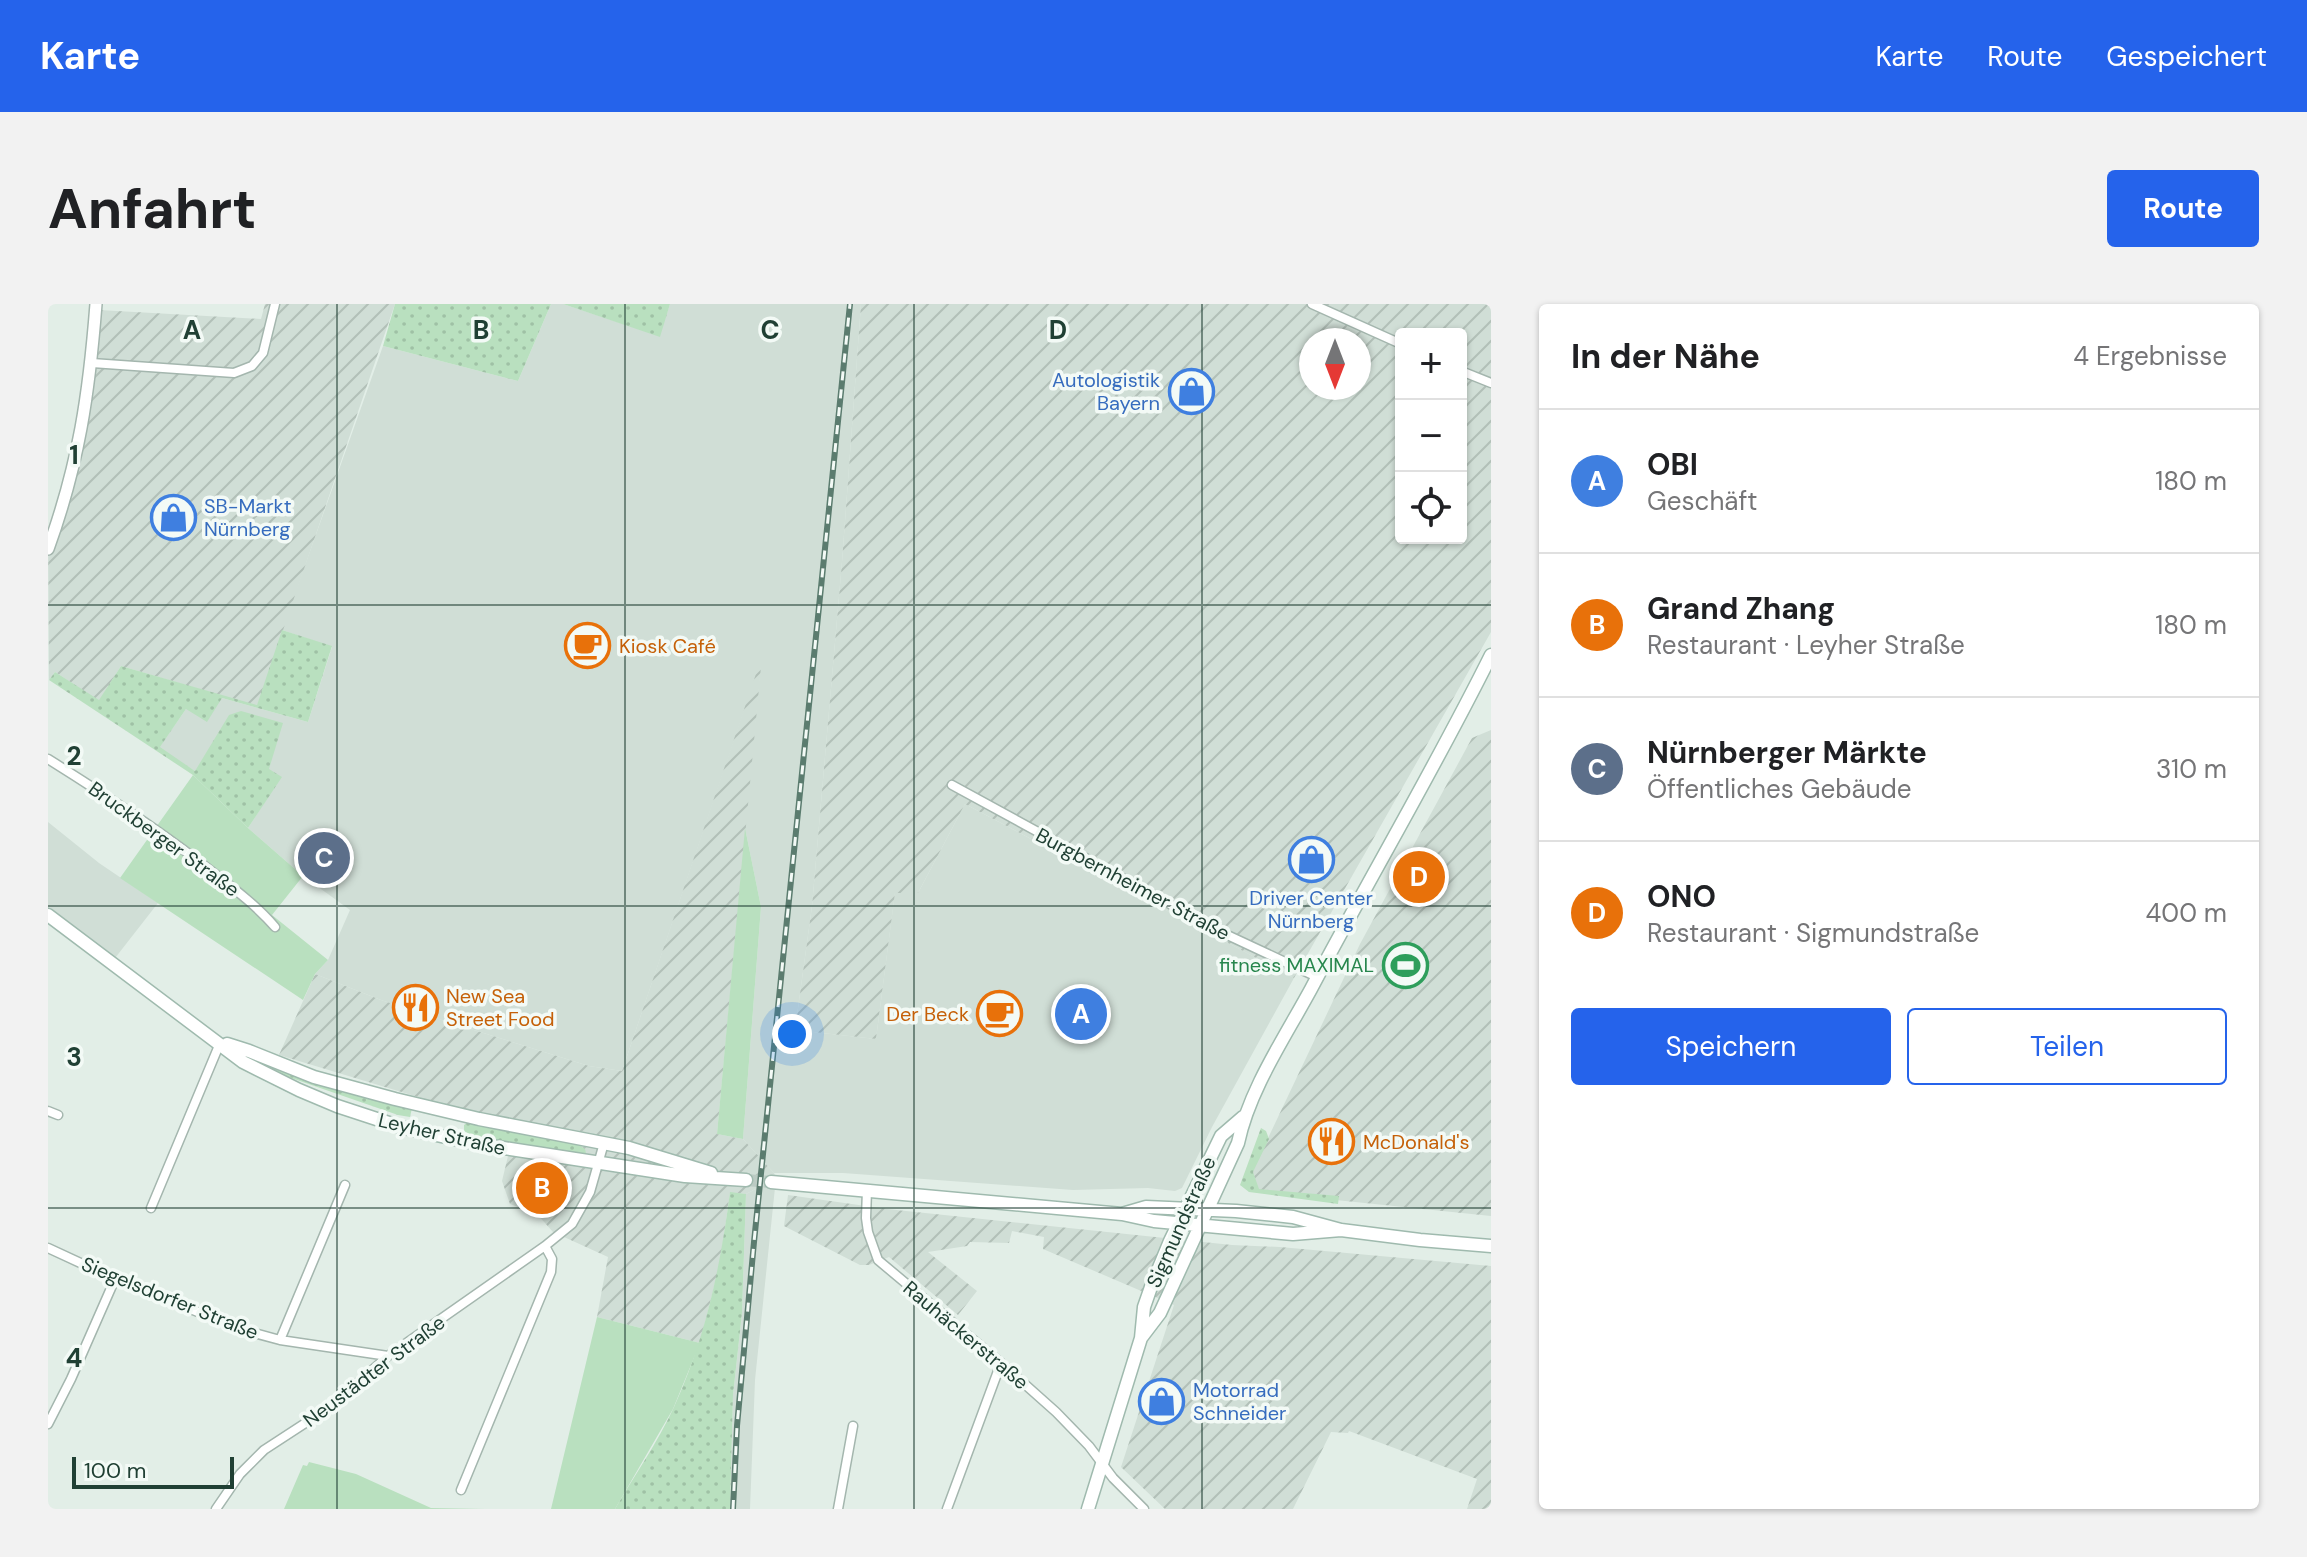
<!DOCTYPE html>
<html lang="de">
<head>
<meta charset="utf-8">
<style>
  body { margin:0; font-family:"DM Sans",sans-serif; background:#f2f2f2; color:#202124 }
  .controls { position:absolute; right:24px; top:24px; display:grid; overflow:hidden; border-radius:8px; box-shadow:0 2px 6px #0004 }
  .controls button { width:72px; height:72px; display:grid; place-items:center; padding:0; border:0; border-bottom:2px solid #e0e0e0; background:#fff; color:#202124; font:40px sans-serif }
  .compass { position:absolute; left:1251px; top:24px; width:72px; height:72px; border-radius:50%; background:#fff; box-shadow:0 2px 6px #0004; rotate:180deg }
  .scale { position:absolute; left:24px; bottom:20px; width:162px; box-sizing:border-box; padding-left:8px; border:4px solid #204034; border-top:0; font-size:22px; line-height:28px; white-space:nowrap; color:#204034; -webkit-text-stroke:6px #f3faf6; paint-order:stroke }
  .you { position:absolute; left:744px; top:730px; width:28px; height:28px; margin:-20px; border:6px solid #fff; border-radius:50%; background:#1a73e8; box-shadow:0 0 0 12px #1a73e833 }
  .badge { display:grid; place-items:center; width:52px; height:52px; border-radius:50%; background:#2563eb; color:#fff; font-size:26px; font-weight:700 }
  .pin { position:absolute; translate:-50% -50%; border:4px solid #fff; box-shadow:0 2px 8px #0006 }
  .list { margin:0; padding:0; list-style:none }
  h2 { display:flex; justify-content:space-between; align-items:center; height:104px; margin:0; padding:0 32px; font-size:34px }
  h2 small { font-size:26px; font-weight:400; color:#757577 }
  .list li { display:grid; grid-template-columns:52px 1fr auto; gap:24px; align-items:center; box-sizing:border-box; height:144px; padding:0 32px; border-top:2px solid #e0e0e0 }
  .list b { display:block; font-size:30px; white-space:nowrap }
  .list p { margin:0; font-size:26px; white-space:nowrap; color:#757577 }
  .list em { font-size:26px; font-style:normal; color:#757577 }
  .actions { display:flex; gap:16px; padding:24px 32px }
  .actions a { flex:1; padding:18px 0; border:2px solid #2563eb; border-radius:8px; text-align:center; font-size:28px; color:#2563eb }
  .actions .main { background:#2563eb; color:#fff }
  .icon { flex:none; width:44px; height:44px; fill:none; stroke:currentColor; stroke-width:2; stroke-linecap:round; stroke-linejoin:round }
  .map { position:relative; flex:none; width:1443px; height:1205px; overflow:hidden; border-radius:8px }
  header { display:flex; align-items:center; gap:48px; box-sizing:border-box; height:112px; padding:0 40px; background:#2563eb; color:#fff }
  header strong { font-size:38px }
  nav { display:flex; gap:44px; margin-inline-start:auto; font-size:28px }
  .intro { display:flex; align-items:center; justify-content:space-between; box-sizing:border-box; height:192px; padding:0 48px }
  h1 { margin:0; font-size:56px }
  .button { padding:20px 36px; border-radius:8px; background:#2563eb; color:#fff; font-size:28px; font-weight:700 }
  main { display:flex; gap:48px; padding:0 48px }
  aside { flex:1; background:#fff; border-radius:8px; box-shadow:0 2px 6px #0004 }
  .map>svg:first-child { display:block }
</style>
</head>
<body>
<header>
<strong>Karte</strong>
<nav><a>Karte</a><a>Route</a><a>Gespeichert</a></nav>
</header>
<div class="intro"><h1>Anfahrt</h1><a class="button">Route</a></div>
<main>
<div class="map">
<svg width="1443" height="1205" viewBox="0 0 1443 1205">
  <defs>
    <pattern id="industrial-furrows" width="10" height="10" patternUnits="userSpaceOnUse" patternTransform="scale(2)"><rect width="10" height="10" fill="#d0ded6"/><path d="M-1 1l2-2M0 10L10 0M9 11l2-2" fill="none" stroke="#b2c0b8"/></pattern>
    <pattern id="grass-dots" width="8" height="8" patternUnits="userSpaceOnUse" patternTransform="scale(2)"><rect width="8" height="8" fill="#b9e0bf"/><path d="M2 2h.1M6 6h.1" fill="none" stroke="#9fc1a5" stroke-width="1.8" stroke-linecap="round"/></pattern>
  </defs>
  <rect width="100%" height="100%" fill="#e2eee7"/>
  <path fill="#d0ded6" d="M503 0H515L611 32 622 0H813L794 258 764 602 747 726 828 735 847 588 870 589 917 500 1246 674 1164 823 1134 884 1127 887 1100 884 1025 886 795 869H726L695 835 713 603 697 524 713 357 574 767 541 762 400 718 333 696 267 670 280 656 302 606 255 572 200 524 233 473 221 466 147 467 111 444 138 405 174 394 260 418 284 343 234 326 335 42 470 77Z
    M0 518 51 559 110 599 64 658 0 610Z
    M728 874 707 1076 702 1205H682L685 1091 694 1009 698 890Z"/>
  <path fill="url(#industrial-furrows)" fill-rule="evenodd" d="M217 0H347L209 402 73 362 51 397 7 368 1 376 0 229 6 215 26 130 37 60 51 6 213 15Z
    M813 0H1443V328L1246 674 917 500 870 589H847L828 735 747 726 764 602 794 258ZM1353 30H1413V234H1353ZM1263 36H1311V84H1263Z
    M714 352 669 830 695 835 726 869 728 874 698 890 682 889 672 959 652 1039 549 1013 560 953 505 928 489 910 462 900 454 877 466 827 423 818 370 793 231 751 267 670 333 696 400 718 541 762 574 767Z
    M1443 426V912L1211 888 1204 868 1312 640 1424 434Z
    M740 891 839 905 1184 941 1232 943 1443 962V1205H1419L1429 1175 1301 1127 1300 1129 1283 1128 1245 1205H1117L1073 1163 1126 1001 995 945 996 933 964 927 961 939 922 938 919 942 880 948 929 987 910 1011 841 953 821 961H812L736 922Z"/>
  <path fill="url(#grass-dots)" d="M347 0H503L470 77 335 42Z
    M515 0H622L612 33Z
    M234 326 284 342 260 418 174 394 159 418 138 405 112 443 147 467 181 411 193 407 235 419 221 465 234 473 200 524 145 471 1 376 7 368 51 396 73 362 209 401Z
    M197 750 364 804 362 813 350 811 226 768 196 752Z
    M420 818 528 839 537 845 538 849 537 851 429 834 416 827V821Z
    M1213 824 1218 827 1221 835 1205 868 1211 885 1291 892 1290 900 1201 888 1192 881Z
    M682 888 698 890 694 1009 685 1091 682 1205H567C586 1172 610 1138 626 1103 658 1032 672 965 682 888Z"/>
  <path fill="#b9e0bf" d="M145 471 200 524 255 572 224 611 280 656 267 670 255 696 72 574Z
    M697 524 713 603 695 835 669 830Z
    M549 1013 652 1039 625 1105 567 1205H503Z
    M261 1158 308 1170 383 1204 437 1205H236L255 1161 259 1162Z"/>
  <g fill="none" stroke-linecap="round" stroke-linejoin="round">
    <path stroke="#bbcbc3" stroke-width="12" stroke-dasharray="12 6" stroke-linecap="butt" d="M698 876 723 878"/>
    <defs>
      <path id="minor" d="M1264 0 1353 40
        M44 59 186 69 204 62 215 49 227 0
        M1413 67 1443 79
        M0 455C56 490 110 525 162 566 185 584 208 601 227 623
        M904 481 1175 629 1269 673
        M0 807 10 811
        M819 886 818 914 820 928 830 956 953 1059 1008 1108 1041 1142 1065 1174 1096 1205
        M103 904 172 739
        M0 944 67 975 195 1026 232 1036 340 1052
        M232 1036 297 881
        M0 1120 23 1075 67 975
        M413 1186 503 968 504 955 497 942
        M168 1205 192 1170 216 1146 285 1101 340 1052 497 942 524 920 542 888 556 839
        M790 1205 805 1122
        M899 1205 953 1059"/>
      <path id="tertiary" d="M0 245C31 159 41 90 48 0"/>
      <path id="secondary" d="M0 611 195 758 251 786 289 802 356 824 430 840 637 872 698 876
        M179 740 201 747 266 773 347 795 431 815 581 844 663 869
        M723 878 1074 910 1106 917 1245 930 1293 926
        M1074 910 1098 903 1188 907 1245 913 1293 926 1372 936 1443 942
        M1093 1034 1112 1009 1190 839C1201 786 1237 733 1263 685 1322 573 1387 464 1443 351
        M1040 1205 1093 1034 1096 1003 1103 983 1122 937 1173 832 1195 813"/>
    </defs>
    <use href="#minor" stroke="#a4b6ae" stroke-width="11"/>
    <use href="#tertiary" stroke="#a4b6ae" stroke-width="14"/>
    <use href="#secondary" stroke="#9fbaae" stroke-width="15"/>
    <use href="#minor" stroke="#fff" stroke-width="8"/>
    <use href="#tertiary" stroke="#fff" stroke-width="11"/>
    <use href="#secondary" stroke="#fff" stroke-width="12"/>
    <defs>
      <path id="rail" d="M685 1205 689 1122 706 938 802 0"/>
    </defs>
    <use href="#rail" stroke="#5b7c6f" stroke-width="6"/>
    <use href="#rail" stroke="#f3faf6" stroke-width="3" stroke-dasharray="9" stroke-linecap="butt"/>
  </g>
  <path fill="none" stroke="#204034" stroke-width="2" stroke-opacity="0.55" d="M289 0V1205M577 0V1205M866 0V1205M1154 0V1205M0 301H1443M0 602H1443M0 904H1443"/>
  <defs>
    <symbol id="shop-ring" viewBox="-11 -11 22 22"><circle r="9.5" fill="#f3faf6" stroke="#3f7fe0" stroke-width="1.5"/><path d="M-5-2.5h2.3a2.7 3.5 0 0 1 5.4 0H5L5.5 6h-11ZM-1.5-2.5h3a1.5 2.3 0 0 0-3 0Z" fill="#3f7fe0"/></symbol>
    <symbol id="cafe-ring" viewBox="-11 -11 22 22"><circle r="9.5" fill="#f3faf6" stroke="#e8710a" stroke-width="1.5"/><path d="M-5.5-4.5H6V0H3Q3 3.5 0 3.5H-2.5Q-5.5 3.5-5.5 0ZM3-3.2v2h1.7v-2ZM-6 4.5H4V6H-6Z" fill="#e8710a"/></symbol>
    <symbol id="stadium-ring" viewBox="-11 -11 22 22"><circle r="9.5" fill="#f3faf6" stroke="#2e9e5b" stroke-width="1.5"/><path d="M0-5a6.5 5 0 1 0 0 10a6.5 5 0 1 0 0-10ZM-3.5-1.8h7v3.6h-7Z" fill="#2e9e5b"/></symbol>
    <symbol id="restaurant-ring" viewBox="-11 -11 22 22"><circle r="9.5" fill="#f3faf6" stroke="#e8710a" stroke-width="1.5"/><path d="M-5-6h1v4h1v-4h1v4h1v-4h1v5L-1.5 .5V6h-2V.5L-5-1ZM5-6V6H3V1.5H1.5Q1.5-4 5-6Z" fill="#e8710a"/></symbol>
  </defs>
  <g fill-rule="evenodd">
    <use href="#shop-ring" x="1118" y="62" width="51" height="51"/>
    <use href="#shop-ring" x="100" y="188" width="51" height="51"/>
    <use href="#cafe-ring" x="514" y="316" width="51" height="51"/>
    <use href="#shop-ring" x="1238" y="530" width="51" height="51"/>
    <use href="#stadium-ring" x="1332" y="636" width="51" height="51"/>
    <use href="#restaurant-ring" x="342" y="678" width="51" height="51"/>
    <use href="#cafe-ring" x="926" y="684" width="51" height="51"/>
    <use href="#restaurant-ring" x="1258" y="812" width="51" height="51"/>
    <use href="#shop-ring" x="1088" y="1072" width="51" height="51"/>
  </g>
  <g text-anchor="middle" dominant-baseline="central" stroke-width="7" stroke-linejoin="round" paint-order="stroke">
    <g font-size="20" fill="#366cbe" stroke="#f3faf6" text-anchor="start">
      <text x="1112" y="76" text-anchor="end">Autologistik<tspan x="1112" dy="23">Bayern</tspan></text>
      <text x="156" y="202">SB-Markt<tspan x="156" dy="23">Nürnberg</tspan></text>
      <text x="1263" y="594" text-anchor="middle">Driver Center<tspan x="1263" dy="23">Nürnberg</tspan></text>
      <text x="1145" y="1086">Motorrad<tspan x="1145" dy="23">Schneider</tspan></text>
    </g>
    <g font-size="20" fill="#c56008" stroke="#f3faf6" text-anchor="start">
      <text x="571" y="342">Kiosk Café</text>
      <text x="398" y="692">New Sea<tspan x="398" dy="23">Street Food</tspan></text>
      <text x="921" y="710" text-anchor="end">Der Beck</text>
      <text x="1315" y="838">McDonald's</text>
    </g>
    <g font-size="20" fill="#204034" stroke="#f3faf6">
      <text transform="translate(116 535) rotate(36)">Bruckberger Straße</text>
      <text transform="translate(1085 580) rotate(28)">Burgbernheimer Straße</text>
      <text transform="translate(394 830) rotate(13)">Leyher Straße</text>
      <text transform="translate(1133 918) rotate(-66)">Sigmundstraße</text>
      <text transform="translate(122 994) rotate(22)">Siegelsdorfer Straße</text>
      <text transform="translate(918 1031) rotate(40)">Rauhäckerstraße</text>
      <text transform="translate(326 1067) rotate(-37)">Neustädter Straße</text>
    </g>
    <g font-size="20" fill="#27864d" stroke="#f3faf6" text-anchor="end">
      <text x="1326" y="661">fitness MAXIMAL</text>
    </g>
  </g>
  <g font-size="26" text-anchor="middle" font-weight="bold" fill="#204034" stroke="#f3faf6" stroke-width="7" stroke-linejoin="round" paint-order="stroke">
    <text x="144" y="35">A</text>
    <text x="433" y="35">B</text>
    <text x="722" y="35">C</text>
    <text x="1010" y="35">D</text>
    <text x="26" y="160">1</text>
    <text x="26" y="461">2</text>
    <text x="26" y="762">3</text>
    <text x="26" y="1063">4</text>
  </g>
</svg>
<div class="controls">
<button>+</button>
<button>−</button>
<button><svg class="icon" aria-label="locate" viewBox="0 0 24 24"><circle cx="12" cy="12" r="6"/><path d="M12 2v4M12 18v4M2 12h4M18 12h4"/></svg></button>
</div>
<svg class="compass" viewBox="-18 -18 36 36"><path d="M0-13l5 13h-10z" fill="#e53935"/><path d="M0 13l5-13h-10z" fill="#757577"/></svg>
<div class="scale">100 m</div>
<div class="you"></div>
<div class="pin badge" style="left:1033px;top:710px;background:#3f7fe0">A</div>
<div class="pin badge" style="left:494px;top:884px;background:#e8710a">B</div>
<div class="pin badge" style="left:276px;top:554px;background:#5c6f8a">C</div>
<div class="pin badge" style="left:1371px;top:573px;background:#e8710a">D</div>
</div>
<aside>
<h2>In der Nähe<small>4 Ergebnisse</small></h2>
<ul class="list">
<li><span class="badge" style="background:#3f7fe0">A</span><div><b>OBI</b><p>Geschäft</p></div><em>180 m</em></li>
<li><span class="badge" style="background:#e8710a">B</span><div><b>Grand Zhang</b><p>Restaurant · Leyher Straße</p></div><em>180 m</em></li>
<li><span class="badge" style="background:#5c6f8a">C</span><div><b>Nürnberger Märkte</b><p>Öffentliches Gebäude</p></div><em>310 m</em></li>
<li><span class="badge" style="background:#e8710a">D</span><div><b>ONO</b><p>Restaurant · Sigmundstraße</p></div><em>400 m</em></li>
</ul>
<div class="actions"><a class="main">Speichern</a><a>Teilen</a></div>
</aside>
</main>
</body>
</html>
